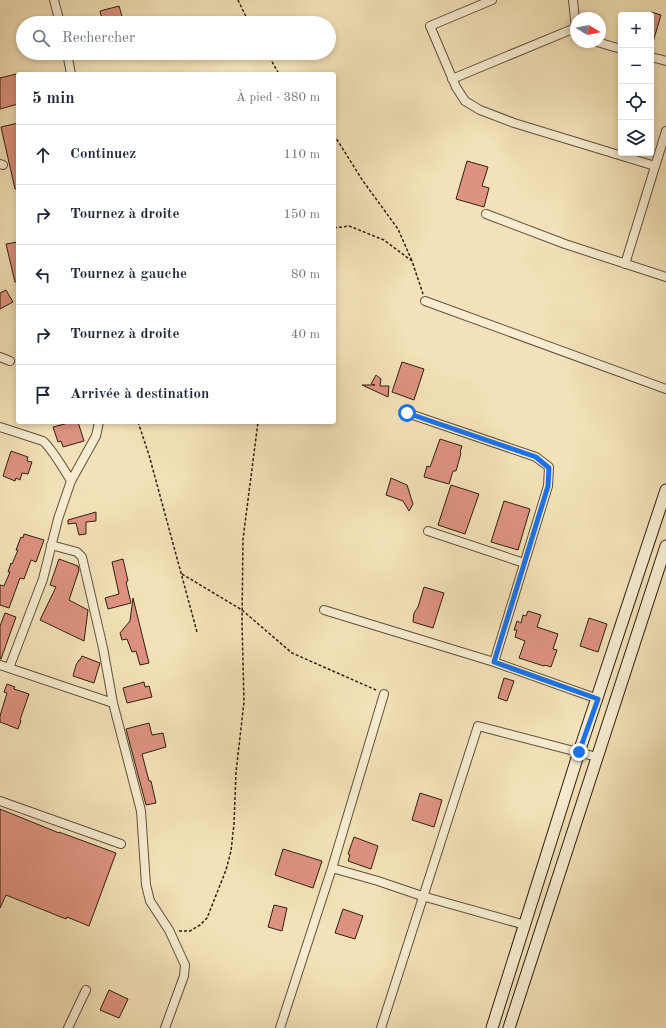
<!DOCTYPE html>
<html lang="fr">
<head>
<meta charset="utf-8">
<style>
  body { margin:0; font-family:"Old Standard TT",serif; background:#f6f6f7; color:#1f2937 }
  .controls { position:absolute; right:12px; top:12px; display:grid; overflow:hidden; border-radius:4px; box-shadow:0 2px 6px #0003 }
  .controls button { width:36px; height:36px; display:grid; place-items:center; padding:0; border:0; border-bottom:1px solid #e0e1e3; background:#fff; color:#1f2937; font:20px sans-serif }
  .compass { position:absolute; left:570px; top:12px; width:36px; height:36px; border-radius:50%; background:#fff; box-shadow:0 2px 6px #0003; rotate:100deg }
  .stop { position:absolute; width:12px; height:12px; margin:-9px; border:3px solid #1a73e8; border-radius:50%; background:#fff }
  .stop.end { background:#1a73e8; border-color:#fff; box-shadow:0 1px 4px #0008 }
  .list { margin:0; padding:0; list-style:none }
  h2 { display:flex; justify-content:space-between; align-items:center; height:52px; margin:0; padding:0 16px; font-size:17px }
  h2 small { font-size:13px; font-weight:400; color:#747a83 }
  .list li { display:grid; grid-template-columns:26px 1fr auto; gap:12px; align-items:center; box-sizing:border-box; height:60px; padding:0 16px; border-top:1px solid #e0e1e3 }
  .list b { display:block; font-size:15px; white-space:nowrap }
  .list em { font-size:13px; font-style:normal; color:#747a83 }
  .icon { flex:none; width:22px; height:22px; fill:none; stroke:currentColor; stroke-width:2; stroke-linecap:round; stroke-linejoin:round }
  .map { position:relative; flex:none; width:666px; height:1028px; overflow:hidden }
  .search { position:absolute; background:#fff; box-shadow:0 2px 6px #0003; left:16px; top:16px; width:320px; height:44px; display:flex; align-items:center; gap:10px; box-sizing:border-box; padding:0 14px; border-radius:22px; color:#747a83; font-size:15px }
  .panel { position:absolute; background:#fff; box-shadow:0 2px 6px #0003; left:16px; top:72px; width:320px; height:352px; border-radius:4px }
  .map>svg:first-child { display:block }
</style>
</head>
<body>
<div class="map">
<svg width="666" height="1028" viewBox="0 0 666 1028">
  <rect width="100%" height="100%" fill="#f3e2b9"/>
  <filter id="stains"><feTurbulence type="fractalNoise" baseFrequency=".005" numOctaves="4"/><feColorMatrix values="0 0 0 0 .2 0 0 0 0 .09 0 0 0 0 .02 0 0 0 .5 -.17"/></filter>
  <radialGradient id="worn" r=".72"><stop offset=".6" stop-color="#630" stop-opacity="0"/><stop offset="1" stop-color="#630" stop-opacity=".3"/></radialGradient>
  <path fill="#de9381" stroke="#2f200e" d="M119 6 124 23H103L100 11Z
    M651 12 661 15 653 42 651 41Z
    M16 74 18 83V104L0 109V78Z
    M18 123V189H15L1 127Z
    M467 161 488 167 482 186 489 188 484 207 456 199Z
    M18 242V282H15L6 244Z
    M6 290 13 302 0 309V293Z
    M402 362 424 369 414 400 392 392Z
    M376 375 381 379 380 386H389L388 397 362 385H375L371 384Z
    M72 422H78L84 441 63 447 61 441 58 442 53 427Z
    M440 439 462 446 460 452 461 453 456 471H453L449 484 424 477 427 466 430 467Z
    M11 451 28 457 27 461 32 462 28 474 22 473 20 480 16 478 15 481 3 476Z
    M391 478 407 485 413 504 409 511 403 501 386 495Z
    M451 485 479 494 465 534 438 525Z
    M504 501 530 509 518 550 491 542Z
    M96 512V521L86 522V534L79 535 76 523 68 524V520Z
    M24 534 44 540 36 562 31 560 24 579 20 578 9 608 0 605V585L4 586 10 572H8L11 563 12 564 18 550H16L21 537 23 538Z
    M59 559 78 566 79 570 69 600 88 610 84 641 40 620 56 587 50 585Z
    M123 559 128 581 126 582 131 603 108 609 105 598 119 594 112 562Z
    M424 587 444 593 433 628 413 622 414 613 418 607Z
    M133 598 149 663 140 665 136 651 132 652 127 639 122 640 120 633 130 621Z
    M528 611 541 615 537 627 558 634 553 649 557 650 551 667 545 665 544 666 519 658 525 641 515 637 517 630H514L517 621 521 623 523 615 526 616Z
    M5 613 16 617 1 659H0V626Z
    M589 618 607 624 598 652 580 646Z
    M82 656 100 663 94 683 73 676 76 665 79 660H80Z
    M504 678 514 681 507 701 498 698Z
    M144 682 145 687 149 686 152 697 127 703 123 688Z
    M7 684 15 687 14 689 29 694 20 720 21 721 18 729 0 722V716L7 693 4 692Z
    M149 723 152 735 163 733 166 747 142 754 149 781H151L156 803 146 805 126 729Z
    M420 793 442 800 434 827 412 820Z
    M0 809 59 833V832L116 853 89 926 67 917 66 919 6 895 0 908Z
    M354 837 378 846 371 869 348 861 350 855 348 854Z
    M283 849 322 861 313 888 275 875Z
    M274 905 287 908 282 931 268 927Z
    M343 909 363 916 355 939 335 933Z
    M109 990 128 999 119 1018 100 1010Z"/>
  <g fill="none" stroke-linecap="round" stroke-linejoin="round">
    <defs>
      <path id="minor" d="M54 0 60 23
        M492 0 430 26 456 87 465 101 480 110 514 123 655 166
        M573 0 576 29
        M597 42 621 49
        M67 53 71 74
        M651 57 666 61
        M452 79 575 28
        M0 164 3 165
        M486 214 565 244 666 277
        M625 264 666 131
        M425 301 666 389
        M0 357 10 361
        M407 413 536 457 549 467 548 486 494 662
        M0 427 43 441C50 447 65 471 71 481
        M428 531 524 563
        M51 545 77 552 82 557 103 648 113 703 141 811 146 885 150 901 169 930 185 965 184 976 165 1028
        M324 610 494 662 598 699
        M0 665 113 703
        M9 668 43 579 58 519 71 481 96 436 99 422
        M0 801 121 844
        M332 868 378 881 422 896 525 925
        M68 1028 86 990
        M280 1028 332 868 384 694
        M381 1028 478 726 597 757"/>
      <path id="secondary" d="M492 1028 579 752 666 490
        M509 1028 666 546"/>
    </defs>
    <use href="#minor" stroke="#605039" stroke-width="10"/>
    <use href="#secondary" stroke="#2f200e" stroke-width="13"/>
    <path stroke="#2f200e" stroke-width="1.5" stroke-dasharray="3 2" stroke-linecap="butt" d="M238 0 249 23
      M267 53 279 74
      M334 135 363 181 398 229 412 261
      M334 228 349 226 384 240 412 261 423 294
      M138 422 149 455 197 632
      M182 574 242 610 292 653 376 690
      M179 931H190L200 925 207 918 226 870 231 851 234 824 236 772 244 702 242 623 243 539 258 422"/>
    <use href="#minor" stroke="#f7ecd2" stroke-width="8"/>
    <use href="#secondary" stroke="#f7ecd2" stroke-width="11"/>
  </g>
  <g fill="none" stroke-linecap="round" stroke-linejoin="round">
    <path stroke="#1a73e8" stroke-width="5" d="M407 413 536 457 549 468 548 486 494 662 598 699 579 752"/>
  </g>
  <rect width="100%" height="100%" filter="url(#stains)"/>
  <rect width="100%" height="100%" fill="url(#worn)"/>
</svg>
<div class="controls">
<button>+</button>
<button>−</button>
<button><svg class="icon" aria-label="locate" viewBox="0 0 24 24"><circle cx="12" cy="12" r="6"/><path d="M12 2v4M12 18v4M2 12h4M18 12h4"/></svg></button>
<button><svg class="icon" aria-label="layers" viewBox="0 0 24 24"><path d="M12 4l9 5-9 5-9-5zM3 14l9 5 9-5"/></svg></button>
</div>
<svg class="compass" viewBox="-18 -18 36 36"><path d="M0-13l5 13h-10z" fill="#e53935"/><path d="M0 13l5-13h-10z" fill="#747a83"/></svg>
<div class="stop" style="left:407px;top:413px"></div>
<div class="stop end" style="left:579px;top:752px"></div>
<div class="search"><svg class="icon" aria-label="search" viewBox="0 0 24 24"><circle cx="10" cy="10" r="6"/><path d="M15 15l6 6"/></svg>Rechercher</div>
<section class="panel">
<h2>5 min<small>À pied · 380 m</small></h2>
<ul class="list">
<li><svg class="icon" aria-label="ahead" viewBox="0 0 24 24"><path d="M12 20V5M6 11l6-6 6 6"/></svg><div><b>Continuez</b></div><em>110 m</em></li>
<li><svg class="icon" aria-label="right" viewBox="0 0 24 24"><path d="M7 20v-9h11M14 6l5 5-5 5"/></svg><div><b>Tournez à droite</b></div><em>150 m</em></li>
<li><svg class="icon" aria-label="left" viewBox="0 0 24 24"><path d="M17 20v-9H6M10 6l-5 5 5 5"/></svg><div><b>Tournez à gauche</b></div><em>80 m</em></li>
<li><svg class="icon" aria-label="right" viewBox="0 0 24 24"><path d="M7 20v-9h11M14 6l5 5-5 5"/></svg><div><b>Tournez à droite</b></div><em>40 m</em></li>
<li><svg class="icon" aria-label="arrive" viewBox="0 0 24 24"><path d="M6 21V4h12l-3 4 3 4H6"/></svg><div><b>Arrivée à destination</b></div></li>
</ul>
</section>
</div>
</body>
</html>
